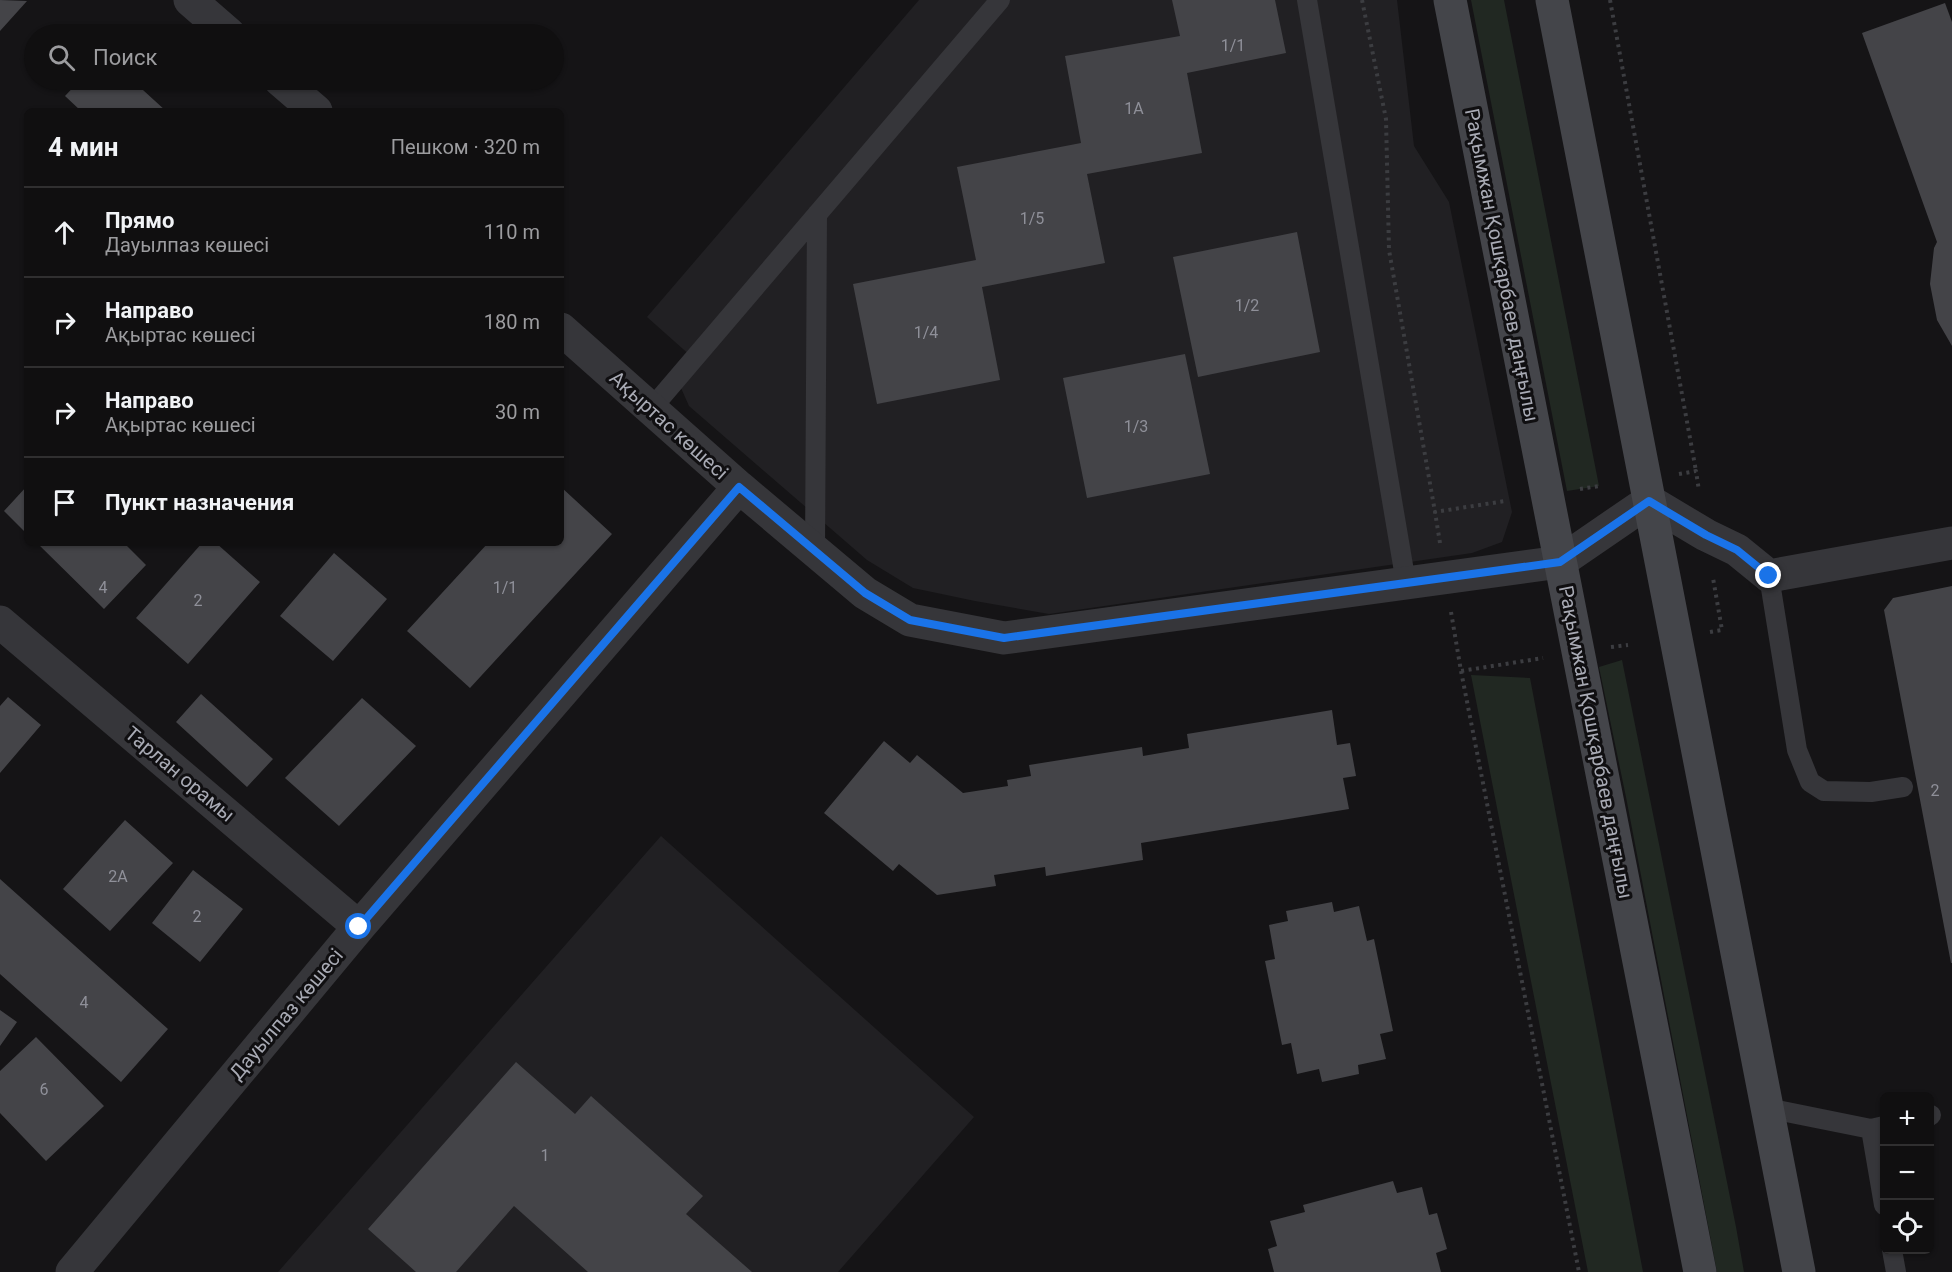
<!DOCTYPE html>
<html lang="ru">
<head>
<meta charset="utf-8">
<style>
  body { margin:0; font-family:Roboto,sans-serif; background:#1e1d1e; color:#f1f3f6 }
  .controls { position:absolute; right:18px; bottom:18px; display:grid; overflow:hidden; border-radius:9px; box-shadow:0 2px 4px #0004 }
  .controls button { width:54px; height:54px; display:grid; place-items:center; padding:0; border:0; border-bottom:2px solid #302f30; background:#100f10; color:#f1f3f6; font:30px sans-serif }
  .stop { position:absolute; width:18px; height:18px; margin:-14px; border:4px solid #1a73e8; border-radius:50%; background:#fff }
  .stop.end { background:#1a73e8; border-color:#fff; box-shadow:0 2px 6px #0008 }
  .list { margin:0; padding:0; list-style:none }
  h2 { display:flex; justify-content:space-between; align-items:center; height:78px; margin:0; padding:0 24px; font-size:26px }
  h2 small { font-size:20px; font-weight:400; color:#9c9c9f }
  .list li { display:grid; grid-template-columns:39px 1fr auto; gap:18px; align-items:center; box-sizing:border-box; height:90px; padding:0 24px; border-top:2px solid #302f30 }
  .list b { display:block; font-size:22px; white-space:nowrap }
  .list p { margin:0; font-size:20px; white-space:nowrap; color:#9c9c9f }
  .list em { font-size:20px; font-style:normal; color:#9c9c9f }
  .icon { flex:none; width:33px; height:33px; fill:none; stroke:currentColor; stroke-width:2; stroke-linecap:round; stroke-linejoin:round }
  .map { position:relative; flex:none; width:1952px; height:1272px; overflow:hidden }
  .search { position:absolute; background:#100f10; box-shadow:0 2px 4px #0004; left:24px; top:24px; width:540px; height:66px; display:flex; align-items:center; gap:15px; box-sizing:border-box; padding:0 21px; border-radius:33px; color:#9c9c9f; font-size:22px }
  .panel { position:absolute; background:#100f10; box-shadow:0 2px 4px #0004; left:24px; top:108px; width:540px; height:438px; border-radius:9px }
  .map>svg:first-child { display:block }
</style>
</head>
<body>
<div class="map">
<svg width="1952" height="1272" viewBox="0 0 1952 1272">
  <rect width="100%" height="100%" fill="#151416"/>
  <path fill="#212023" d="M919 0H1397L1414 146 1449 202 1512 512 1502 542 1472 553 1049 614 975 601 913 588 867 560 689 406 681 388 701 365 647 317Z
    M661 836 974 1117 838 1272H278Z"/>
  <path fill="#212822" d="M1471 0H1504L1599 486 1567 491Z
    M1622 660 1736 1227 1744 1272H1717L1626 797 1599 667Z
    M1471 675 1530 678 1643 1272H1588Z"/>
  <path fill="#444448" d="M0 0 27 1 0 31Z
    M1172 0H1275L1286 53 1187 73 1202 153 1087 174 1105 263 982 287 1000 380 877 404 853 284 976 260 957 167 1081 143 1065 56 1180 36Z
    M1945 3 1952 22V346L1937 320 1930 284 1934 248 1937 242 1862 33Z
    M80 80H132L166 111H81L65 96Z
    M1297 232 1320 352 1198 377 1173 257Z
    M1185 354 1210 474 1087 498 1063 378Z
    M27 486V534L4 511Z
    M561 487 612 534 470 688 407 631 488 543H561Z
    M37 543H124L146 565 104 609Z
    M202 543H216L260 582 188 664 136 618Z
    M334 553 387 599 333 661 280 616Z
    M1952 586V963H1951L1884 610 1893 598Z
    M201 694 273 759 247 787 176 722Z
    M8 697 41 725 0 773V706Z
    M362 698 416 746 339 826 285 778Z
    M1332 710 1337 745 1350 743 1356 776 1343 778 1349 809 1141 843 1143 860 1046 876 1045 867 994 875 996 886 937 895 899 864 893 871 824 813 884 741 910 763 917 755 963 793 1008 786 1007 780 1031 776 1029 765 1142 747 1143 756 1189 748 1187 734Z
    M125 820 173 863 110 931 63 889Z
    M193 870 243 909 200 962 152 923Z
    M0 879 168 1029 121 1082 0 974Z
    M1332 902 1334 912 1359 906 1367 941 1374 939 1393 1031 1380 1034 1386 1059 1358 1065 1359 1074 1322 1082 1319 1069 1297 1074 1291 1043 1282 1045 1265 961 1275 959 1269 925 1288 921 1286 911Z
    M0 1010 17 1022 0 1046Z
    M36 1037 104 1106 46 1161 0 1113V1071Z
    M516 1062 575 1114 591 1096 703 1196 686 1214 752 1272H588L514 1206 456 1272H416L368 1229Z
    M1393 1181 1397 1193 1422 1187 1429 1215 1437 1213 1447 1249 1436 1253 1441 1272H1274L1268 1249 1277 1246 1270 1221 1305 1212 1303 1205Z"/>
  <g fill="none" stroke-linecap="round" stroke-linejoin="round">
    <path stroke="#3c3d41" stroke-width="4" stroke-dasharray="3 4.5" stroke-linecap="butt" d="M1362 0 1386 119 1389 250 1435 512
      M1610 0 1696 471
      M1679 474 1696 471 1699 491
      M1580 489 1599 486
      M1440 543 1435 512 1505 501
      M1451 612 1461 671 1543 658
      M1710 632 1722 630 1713 578
      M1611 647 1628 645
      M1461 671 1579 1272"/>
    <path stroke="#36363a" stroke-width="20" d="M1307 0 1406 583
      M651 409 1000 0
      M815 551 817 214
      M1769 576 1797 750 1810 782 1824 791 1871 792 1903 787
      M1767 1108 1871 1129 1884 1126
      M1930 1116 1931 1115
      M1871 1129 1884 1205
      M1892 1250 1896 1272"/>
    <path stroke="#36363a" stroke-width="33" d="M190 0 229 34
      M280 80 316 111
      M561 329 739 487 865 593 910 620 1004 638 1560 562 1649 501 1706 535 1737 550 1769 576 1952 543
      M0 622 359 927
      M72 1272 359 927 739 487"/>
    <path stroke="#44454a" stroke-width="33" d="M1450 0 1700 1272
      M1552 0 1799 1272"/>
  </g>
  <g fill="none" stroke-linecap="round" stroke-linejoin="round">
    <path stroke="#1a73e8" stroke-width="8" d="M359 927 739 487 865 593 910 620 1004 638 1560 562 1649 501 1706 535 1737 550 1769 576"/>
  </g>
  <g text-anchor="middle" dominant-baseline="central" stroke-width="6" stroke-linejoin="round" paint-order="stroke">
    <g font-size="16" fill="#8f9099">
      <text x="1233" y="45">1/1</text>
      <text x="1134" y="108">1А</text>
      <text x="1032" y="218">1/5</text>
      <text x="1247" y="305">1/2</text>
      <text x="926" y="332">1/4</text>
      <text x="1136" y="426">1/3</text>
      <text x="103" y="587">4</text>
      <text x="505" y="587">1/1</text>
      <text x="198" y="600">2</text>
      <text x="1935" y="790">2</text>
      <text x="118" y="876">2А</text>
      <text x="197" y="916">2</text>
      <text x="84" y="1002">4</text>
      <text x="44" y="1089">6</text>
      <text x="545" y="1155">1</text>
    </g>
    <g font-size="20" fill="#a8aab4" stroke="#100f11">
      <text transform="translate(1502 265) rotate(79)">Рақымжан Қошқарбаев даңғылы</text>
      <text transform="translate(669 425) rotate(42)">Ақыртас көшесі</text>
      <text transform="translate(1596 742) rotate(79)">Рақымжан Қошқарбаев даңғылы</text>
      <text transform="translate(180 774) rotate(40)">Тарлан орамы</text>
      <text transform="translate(286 1014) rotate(-50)">Дауылпаз көшесі</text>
    </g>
  </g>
</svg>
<div class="controls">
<button>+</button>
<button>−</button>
<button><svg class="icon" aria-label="locate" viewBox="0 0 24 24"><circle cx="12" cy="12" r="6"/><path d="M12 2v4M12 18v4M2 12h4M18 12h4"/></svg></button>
</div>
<div class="stop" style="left:359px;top:927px"></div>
<div class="stop end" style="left:1769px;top:576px"></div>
<div class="search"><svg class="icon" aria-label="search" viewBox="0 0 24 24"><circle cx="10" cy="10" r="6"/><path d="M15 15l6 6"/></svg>Поиск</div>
<section class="panel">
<h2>4 мин<small>Пешком · 320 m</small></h2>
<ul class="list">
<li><svg class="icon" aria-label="ahead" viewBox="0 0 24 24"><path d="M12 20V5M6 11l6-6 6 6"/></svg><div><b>Прямо</b><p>Дауылпаз көшесі</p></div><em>110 m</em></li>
<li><svg class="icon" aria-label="right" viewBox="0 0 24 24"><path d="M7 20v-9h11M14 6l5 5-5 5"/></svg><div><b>Направо</b><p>Ақыртас көшесі</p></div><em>180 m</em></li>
<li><svg class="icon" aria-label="right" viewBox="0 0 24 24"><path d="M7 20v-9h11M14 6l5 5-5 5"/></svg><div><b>Направо</b><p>Ақыртас көшесі</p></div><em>30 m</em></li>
<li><svg class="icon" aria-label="arrive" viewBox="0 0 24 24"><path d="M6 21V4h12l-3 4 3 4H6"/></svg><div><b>Пункт назначения</b></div></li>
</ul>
</section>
</div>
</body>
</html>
